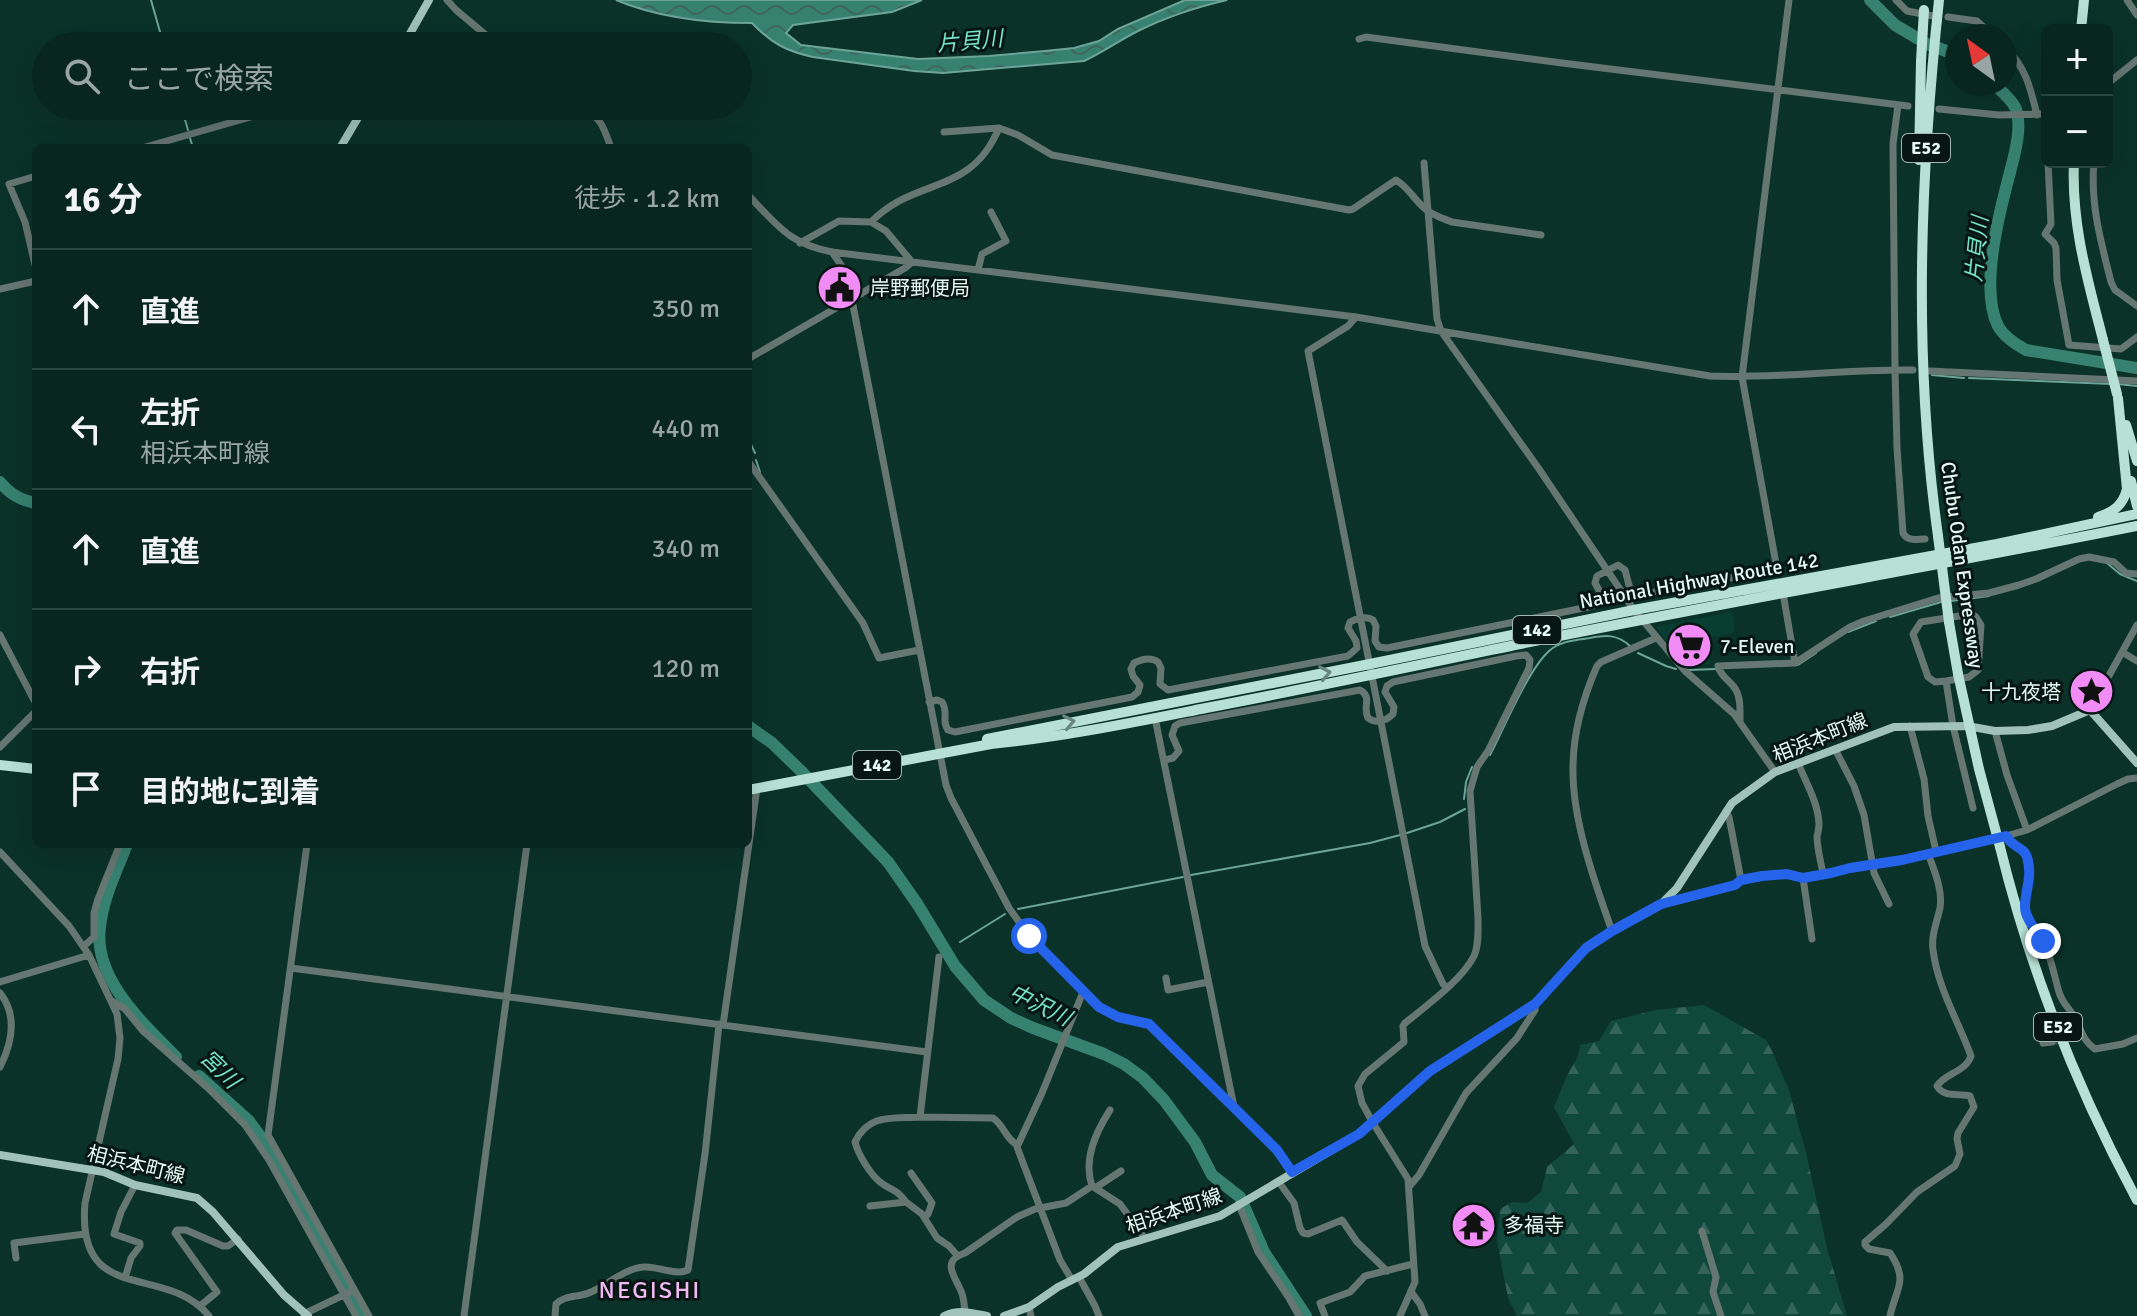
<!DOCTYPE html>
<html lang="ja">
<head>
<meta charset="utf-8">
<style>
  body { margin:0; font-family:Signika,"Noto Sans JP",sans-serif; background:#16322c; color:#f1f3f6 }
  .controls { position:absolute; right:24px; top:24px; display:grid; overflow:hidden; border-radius:12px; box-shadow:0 8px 32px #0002 }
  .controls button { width:72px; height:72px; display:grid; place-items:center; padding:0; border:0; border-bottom:2px solid #29433d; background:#08261f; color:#f1f3f6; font:40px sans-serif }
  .compass { position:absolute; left:1945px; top:24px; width:72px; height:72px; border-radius:50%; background:#08261f; box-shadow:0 8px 32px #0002; rotate:327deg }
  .stop { position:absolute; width:24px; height:24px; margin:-18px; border:6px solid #2563eb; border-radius:50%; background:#fff }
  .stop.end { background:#2563eb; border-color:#fff; box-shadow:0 2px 8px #0008 }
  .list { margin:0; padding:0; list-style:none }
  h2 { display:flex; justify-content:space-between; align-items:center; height:104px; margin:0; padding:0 32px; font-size:34px }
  h2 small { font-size:26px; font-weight:400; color:#98a5a4 }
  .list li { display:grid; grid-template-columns:52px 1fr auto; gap:24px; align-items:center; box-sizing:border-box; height:120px; padding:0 32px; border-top:2px solid #29433d }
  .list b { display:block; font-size:30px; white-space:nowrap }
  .list p { margin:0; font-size:26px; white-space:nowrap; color:#98a5a4 }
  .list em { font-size:26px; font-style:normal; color:#98a5a4 }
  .icon { flex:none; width:44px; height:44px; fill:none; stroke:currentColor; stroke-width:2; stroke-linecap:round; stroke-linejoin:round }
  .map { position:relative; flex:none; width:2137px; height:1316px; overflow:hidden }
  .search { position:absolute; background:#08261f; box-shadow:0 8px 32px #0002; left:32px; top:32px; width:720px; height:88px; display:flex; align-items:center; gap:20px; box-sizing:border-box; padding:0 28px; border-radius:44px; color:#98a5a4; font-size:30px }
  .panel { position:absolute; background:#08261f; box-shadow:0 8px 32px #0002; left:32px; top:144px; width:720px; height:704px; border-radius:12px }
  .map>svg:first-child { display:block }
</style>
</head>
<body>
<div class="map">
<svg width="2137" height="1316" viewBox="0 0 2137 1316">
  <defs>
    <pattern id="forest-firs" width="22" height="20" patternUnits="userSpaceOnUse" patternTransform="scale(2)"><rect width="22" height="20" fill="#11483c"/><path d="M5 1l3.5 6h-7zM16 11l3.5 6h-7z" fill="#346359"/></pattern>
    <pattern id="water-waves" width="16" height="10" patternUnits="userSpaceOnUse" patternTransform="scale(2)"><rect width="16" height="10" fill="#378170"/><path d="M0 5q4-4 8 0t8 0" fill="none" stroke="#3e665c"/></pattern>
  </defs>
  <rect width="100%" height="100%" fill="#0a3229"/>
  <path fill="#073d32" d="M1730 612 1733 615 1735 631 1733 633 1704 639 1710 664 1684 666 1656 627Z"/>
  <path fill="url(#forest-firs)" d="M1704 1005 1766 1040 1772 1051 1789 1090 1807 1157 1827 1248 1847 1316H1517L1508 1298 1497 1241 1500 1209 1512 1202 1527 1203 1541 1192 1547 1167 1574 1144 1554 1107C1559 1097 1562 1086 1567 1076 1573 1064 1579 1058 1580 1045L1599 1041 1611 1021 1656 1010Z"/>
  <path fill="url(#water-waves)" stroke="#6ca598" stroke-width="2" d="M616 0H922L892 12 793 25 786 33 801 45 918 59 989 56 1045 51 1074 48 1099 41 1118 29 1185 0H1227C1197 7 1166 17 1138 31 1120 40 1103 52 1084 61L943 73 914 71 813 57C786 51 771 43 752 23 705 23 659 18 616 0Z"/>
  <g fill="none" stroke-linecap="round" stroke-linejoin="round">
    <path stroke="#6ca598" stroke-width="2" d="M151 0 164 46
      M181 106 188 130
      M190 138 193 148
      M1932 375 1964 378
      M1969 378 2112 384
      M2118 384 2137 386
      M748 438 755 453
      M756 460 760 472
      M2108 564 2120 574 2137 581
      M1951 601 1989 596
      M1890 617 1941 602
      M1848 632 1876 621
      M1638 653 1666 666 1676 669
      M1798 665 1816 653
      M1688 670 1716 669
      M1490 755C1504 728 1528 670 1549 651 1560 641 1576 640 1590 638 1606 635 1617 634 1630 646
      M1464 799 1466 782 1472 767
      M1407 833 1440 822 1465 809
      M1191 875 1370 843 1400 835
      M1018 909 1183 877
      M960 942 1005 914
      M944 951 948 949"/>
    <path stroke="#378170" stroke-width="12" d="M1870 0 1895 25 1927 44 1957 55
      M1994 84C2000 90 2011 99 2015 107 2024 126 2013 160 2008 180 1998 218 1980 290 1998 326 2004 337 2015 344 2026 350L2137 368
      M0 482C10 494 20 500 36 503
      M748 726 772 743 801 771 888 862 918 905 955 966 984 1000 1011 1018 1033 1028 1104 1054 1124 1064 1143 1078 1164 1100 1195 1142 1212 1175 1240 1197 1264 1252 1306 1316
      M127 844C117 871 103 897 100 927 93 979 143 1023 176 1057
      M199 1076 249 1121 260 1136 363 1316"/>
    <path stroke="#2b5047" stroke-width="7" stroke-dasharray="7 3.5" stroke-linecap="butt" d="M2052 1042 2075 1037"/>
    <path stroke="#667671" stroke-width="7" d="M447 0 456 10 499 46
      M1896 0 1907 11 1933 16
      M2127 0 2137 15
      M1948 17 1977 21 1994 36
      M1359 39 1366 37 1562 63 1908 106
      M2005 47C2026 68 2030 86 2037 115
      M2107 84 2137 60
      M1898 105 1893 144 1895 370 1897 448 1903 533C1908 542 1916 539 1925 539
      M579 106C601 117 603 125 611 148
      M1939 109 1999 115 2047 114
      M944 132 999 128 1018 135 1052 155 1349 210 1353 209 1396 180C1408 187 1413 198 1423 207 1431 215 1442 218 1452 222L1541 235
      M142 148 289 106
      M2048 162 2051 224 2045 234 2054 243 2056 248 2057 280 2069 345 2121 349 2137 337
      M2094 162C2090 204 2101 242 2111 282L2115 290 2137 306
      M1424 163 1437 319 1441 331 1539 469 1634 610 1685 671 1734 714 1775 772
      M36 176 9 184 25 222 36 269
      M748 195C778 226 788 243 832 252L1356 317 1710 376C1777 379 1845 369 1913 370
      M871 222C916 176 970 197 999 128
      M832 252 861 294
      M978 270 982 254 1006 241 991 212
      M0 289 36 281
      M852 300 946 785 951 798 1009 908 1029 936 1099 1007 1118 1017 1149 1024 1277 1150 1292 1172
      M1356 317 1348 326 1308 351 1425 946 1443 984 1447 987
      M748 359 905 268 912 262 886 231 871 222 839 221 800 243
      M1930 371 2137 381
      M748 461 863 623 879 658 919 650
      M1783 593 1795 663
      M0 635 36 704
      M2122 652 2137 661
      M1946 681 1969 677 1978 670 1981 625 1976 617 1972 614 1921 622 1913 634 1928 677 1935 682 1946 681 1953 726 1973 808
      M929 702 937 700 942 702C949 712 941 721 948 730L955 732 1132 697 1138 692 1140 685 1133 676 1131 669 1134 663C1142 659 1151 657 1158 662L1161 668 1160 684 1168 690 1348 656 1357 648 1356 641 1348 628 1350 622C1357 618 1367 616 1373 620L1376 626 1375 641 1379 647 1387 648 1593 606 1600 598V592L1595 583 1597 576 1618 565 1625 570 1630 589 1639 595 1777 569 1742 377 1789 0
      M2090 710 2137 625
      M1155 718 1234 1107
      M1740 721C1740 710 1741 696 1734 687 1728 679 1721 677 1718 666L1795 663 1850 627 1864 621 1938 598 1989 593 2019 585 2036 579 2079 559 2089 557 2114 562 2126 573 2137 574
      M1910 726 1924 779 1928 816 1936 851
      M1995 731 2007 775 2027 830
      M0 747 36 711
      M1835 749 1854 786 1864 815 1874 873 1889 904
      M1165 760 1173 758 1179 751 1172 735 1175 726 1180 723 1360 690C1373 697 1362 707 1368 718 1376 724 1386 721 1393 714L1394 707 1385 692 1387 686 1393 682 1516 656 1526 655 1530 660 1529 668 1488 751 1477 767 1470 791 1478 918C1478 930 1479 945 1474 956 1462 980 1426 1006 1405 1023L1403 1026 1404 1042 1365 1074 1358 1086 1362 1103 1373 1123 1408 1179 1415 1282 1400 1316
      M1798 763C1806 783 1818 802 1819 824 1819 826 1818 834 1817 836 1817 849 1821 862 1823 874
      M1726 811 1729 817 1741 880
      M2006 836C2013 848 2024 847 2027 856 2034 877 2022 895 2026 912 2028 923 2039 934 2044 944 2052 959 2054 976 2059 992 2062 1003 2070 1009 2075 1018 2082 1030 2082 1040 2095 1049L2123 1044 2137 1038
      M307 844 268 1135 369 1316
      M0 852 69 926 89 955 117 1014 120 1038 118 1059 85 1203C76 1308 166 1262 209 1316
      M1803 878 1812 939
      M1661 904 1674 902 1735 885 1741 880 1762 876 1787 874 1803 878 1831 873 1850 868 1902 860 2006 836 2027 830 2117 784 2128 779 2137 778
      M1612 931C1595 883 1572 820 1573 768 1573 733 1583 698 1597 666L1601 662 1656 638
      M84 946 94 937V913L98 899 120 844
      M939 957 920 1117 993 1118C1004 1125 1006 1140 1018 1145
      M291 968 927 1052
      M1166 978 1168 990 1208 982
      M0 982 89 955
      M0 993C18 1016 12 1043 0 1067
      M112 1001 125 1009 143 1031 208 1088 245 1125 269 1160 356 1316
      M723 1025 757 788
      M2043 1043 2052 1042
      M911 1173 932 1203 928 1214 925 1217
      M1278 1181 1294 1203 1300 1228 1303 1233 1308 1234 1342 1220 1357 1242 1387 1271
      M1092 1186C1083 1159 1096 1132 1110 1110
      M1409 1187 1419 1175 1466 1093 1517 1038 1535 1010V1004
      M1095 1188 1121 1171
      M906 1202C896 1188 891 1191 880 1182 870 1174 858 1154 855 1142 869 1113 893 1119 920 1117
      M1239 1205 1258 1252 1289 1298 1299 1316
      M870 1206 906 1202 922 1214 937 1238 949 1246 957 1255
      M1702 1231 1716 1277 1713 1292 1721 1316
      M16 1258 14 1243 85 1234
      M1079 1277 1095 1306 1099 1316
      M125 1278 131 1258 140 1246V1243L114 1234 121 1212 135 1185
      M1072 1280 1060 1260 1017 1147 1042 1093 1083 992
      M1412 1293 1420 1304 1425 1316
      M200 1306 217 1292 175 1233 177 1230H186L223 1246H228L238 1239
      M1029 1307 1031 1316
      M965 1312C964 1305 964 1297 961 1291 954 1275 941 1261 965 1253L1017 1217 1035 1209 1066 1203 1092 1186 1120 1204 1145 1238
      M304 1316 308 1312 354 1290
      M464 1316 527 844
      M555 1316 556 1304C566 1294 579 1298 591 1292 608 1285 625 1268 644 1267 658 1266 675 1276 688 1270L705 1154 719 1024
      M1325 1316 1320 1303 1350 1292 1365 1276 1413 1264
      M1890 1316C1896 1288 1909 1281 1890 1253L1869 1249 1865 1245V1242L1886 1224 1917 1192 1955 1166 1960 1154 1957 1139 1958 1133 1974 1107 1970 1096C1958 1093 1944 1098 1937 1086 1945 1073 1966 1072 1971 1056 1958 1020 1938 989 1933 950 1931 935 1937 922 1940 908 1943 889 1934 871 1928 853"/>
    <path stroke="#a0c2b8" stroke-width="8" d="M403 46 429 0
      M340 148 365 106
      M0 1155 104 1172 135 1185 197 1198 213 1212 284 1295 308 1316
      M944 1316C959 1309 972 1313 987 1316
      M1004 1316 1029 1307 1058 1287 1084 1274 1118 1247 1220 1216 1359 1134 1430 1071 1535 1004 1586 948 1612 931 1661 904 1677 888 1732 803 1775 772 1894 727 1967 726 1995 731 2028 730 2052 726 2090 710 2137 763"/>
    <path stroke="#b7e1d4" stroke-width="10" d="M2081 30 2084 0
      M1919 160 1921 61
      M2074 162C2071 224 2088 281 2103 340
      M2126 425 2137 461
      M2131 481 2137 506
      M2098 517C2114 512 2123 505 2127 489L2118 398
      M1938 536C1913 358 1920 179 1939 0
      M1949 622 1958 674
      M987 739 1370 664 1634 610 1997 544 2137 514
      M0 765 36 769
      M748 790 991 744C1063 737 1135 722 1206 708 1311 688 1415 666 1520 644 1725 602 1931 567 2137 526
      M2000 847C2030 969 2077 1089 2137 1200"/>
    <path stroke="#b7e1d4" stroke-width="10" d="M1921 61 1924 10
      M2103 340 2117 394
      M1938 536 1949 622
      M1958 674 1979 769 2000 847"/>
  </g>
  <defs><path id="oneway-chevron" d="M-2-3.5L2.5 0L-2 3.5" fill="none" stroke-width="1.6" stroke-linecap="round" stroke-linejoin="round" transform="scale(2)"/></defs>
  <g stroke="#68867d">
    <use href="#oneway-chevron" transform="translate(1325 673) rotate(-11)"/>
    <use href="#oneway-chevron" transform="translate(1069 722) rotate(-11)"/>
  </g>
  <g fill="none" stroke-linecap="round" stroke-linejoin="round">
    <path stroke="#2563eb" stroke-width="10" d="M1029 936 1099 1007 1118 1017 1149 1024 1277 1150 1292 1172 1359 1134 1430 1071 1535 1004 1586 948 1612 931 1661 904 1735 885 1741 880 1762 876 1787 874 1803 878 1831 873 1850 868 1902 860 2006 836C2013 848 2024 847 2027 857 2033 877 2025 889 2025 907 2025 919 2037 931 2043 941"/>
  </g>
  <defs>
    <symbol id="civic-disc" viewBox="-11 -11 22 22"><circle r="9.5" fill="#f18bf5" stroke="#071613"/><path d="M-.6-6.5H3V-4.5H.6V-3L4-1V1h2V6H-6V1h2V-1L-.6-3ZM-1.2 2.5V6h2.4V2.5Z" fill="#111"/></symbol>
    <symbol id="supermarket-disc" viewBox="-11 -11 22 22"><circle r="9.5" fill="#f18bf5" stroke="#071613"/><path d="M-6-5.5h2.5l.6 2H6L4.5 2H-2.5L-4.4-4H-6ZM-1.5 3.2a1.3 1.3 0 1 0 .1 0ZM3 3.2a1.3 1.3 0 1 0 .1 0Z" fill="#111"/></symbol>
    <symbol id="sight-disc" viewBox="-11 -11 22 22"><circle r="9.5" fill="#f18bf5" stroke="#071613"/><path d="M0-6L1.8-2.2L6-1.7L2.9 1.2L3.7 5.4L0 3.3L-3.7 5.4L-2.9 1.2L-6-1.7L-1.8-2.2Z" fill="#111"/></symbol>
    <symbol id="temple-disc" viewBox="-11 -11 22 22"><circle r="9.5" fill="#f18bf5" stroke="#071613"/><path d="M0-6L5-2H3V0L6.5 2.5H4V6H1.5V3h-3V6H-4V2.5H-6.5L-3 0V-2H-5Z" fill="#111"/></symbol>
  </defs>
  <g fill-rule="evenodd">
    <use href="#civic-disc" x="814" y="262" width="51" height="51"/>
    <use href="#supermarket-disc" x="1664" y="620" width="51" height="51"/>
    <use href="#sight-disc" x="2066" y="666" width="51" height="51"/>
    <use href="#temple-disc" x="1448" y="1200" width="51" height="51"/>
  </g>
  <g text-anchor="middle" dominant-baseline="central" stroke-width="6" stroke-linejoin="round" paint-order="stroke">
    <g fill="#071613" stroke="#a3b6b0" stroke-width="2">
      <rect x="1902" y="134" width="48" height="28" rx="6"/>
      <rect x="1513" y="616" width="48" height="28" rx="6"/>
      <rect x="853" y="751" width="48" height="28" rx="6"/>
      <rect x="2034" y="1013" width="48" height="28" rx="6"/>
    </g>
    <g font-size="18" font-weight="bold" fill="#e6faf4">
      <text x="1926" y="148">E52</text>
      <text x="1537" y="630">142</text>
      <text x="877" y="765">142</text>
      <text x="2058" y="1027">E52</text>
    </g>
    <g font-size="20" fill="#e6faf4" stroke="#071613" text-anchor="start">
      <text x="870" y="288">岸野郵便局</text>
      <text x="1720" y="646">7-Eleven</text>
      <text x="2061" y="692" text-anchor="end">十九夜塔</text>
      <text x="1504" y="1225">多福寺</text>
    </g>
    <g font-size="20" fill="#e6faf4" stroke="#071613">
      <text transform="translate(1962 565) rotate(82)">Chubu Odan Expressway</text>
      <text transform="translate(1699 581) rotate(-10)">National Highway Route 142</text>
      <text transform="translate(1820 738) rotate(-22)">相浜本町線</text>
      <text transform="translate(136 1165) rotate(14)">相浜本町線</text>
      <text transform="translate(1174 1211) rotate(-19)">相浜本町線</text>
    </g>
    <g font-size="22" font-style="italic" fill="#76e4c9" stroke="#071613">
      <text transform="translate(970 41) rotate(-5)">片貝川</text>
      <text transform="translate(1977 249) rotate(-84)">片貝川</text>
      <text transform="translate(1040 1005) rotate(26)">中沢川</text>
      <text transform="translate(220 1069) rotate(44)">宮川</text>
    </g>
    <g font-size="24" letter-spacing="2" fill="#f2b9f4" stroke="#071613">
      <text x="650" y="1290">NEGISHI</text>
    </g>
  </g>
</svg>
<div class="controls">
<button>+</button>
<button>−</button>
</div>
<svg class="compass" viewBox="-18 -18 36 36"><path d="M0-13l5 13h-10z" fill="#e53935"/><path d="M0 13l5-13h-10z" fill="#98a5a4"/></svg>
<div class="stop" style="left:1029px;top:936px"></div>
<div class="stop end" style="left:2043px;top:941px"></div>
<div class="search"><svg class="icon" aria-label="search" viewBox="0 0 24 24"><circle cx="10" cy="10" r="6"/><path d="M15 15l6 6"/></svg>ここで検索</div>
<section class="panel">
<h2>16 分<small>徒歩 · 1.2 km</small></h2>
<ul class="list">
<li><svg class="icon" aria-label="ahead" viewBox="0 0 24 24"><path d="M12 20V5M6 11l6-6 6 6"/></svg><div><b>直進</b></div><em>350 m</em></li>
<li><svg class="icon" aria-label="left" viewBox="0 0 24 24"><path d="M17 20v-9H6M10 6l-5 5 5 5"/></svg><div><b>左折</b><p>相浜本町線</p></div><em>440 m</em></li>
<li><svg class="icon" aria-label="ahead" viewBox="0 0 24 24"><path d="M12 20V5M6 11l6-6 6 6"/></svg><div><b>直進</b></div><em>340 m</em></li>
<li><svg class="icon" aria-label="right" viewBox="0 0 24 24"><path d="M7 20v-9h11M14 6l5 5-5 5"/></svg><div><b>右折</b></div><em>120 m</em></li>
<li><svg class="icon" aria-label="arrive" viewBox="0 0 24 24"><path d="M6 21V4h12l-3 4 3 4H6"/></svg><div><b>目的地に到着</b></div></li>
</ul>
</section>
</div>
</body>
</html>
